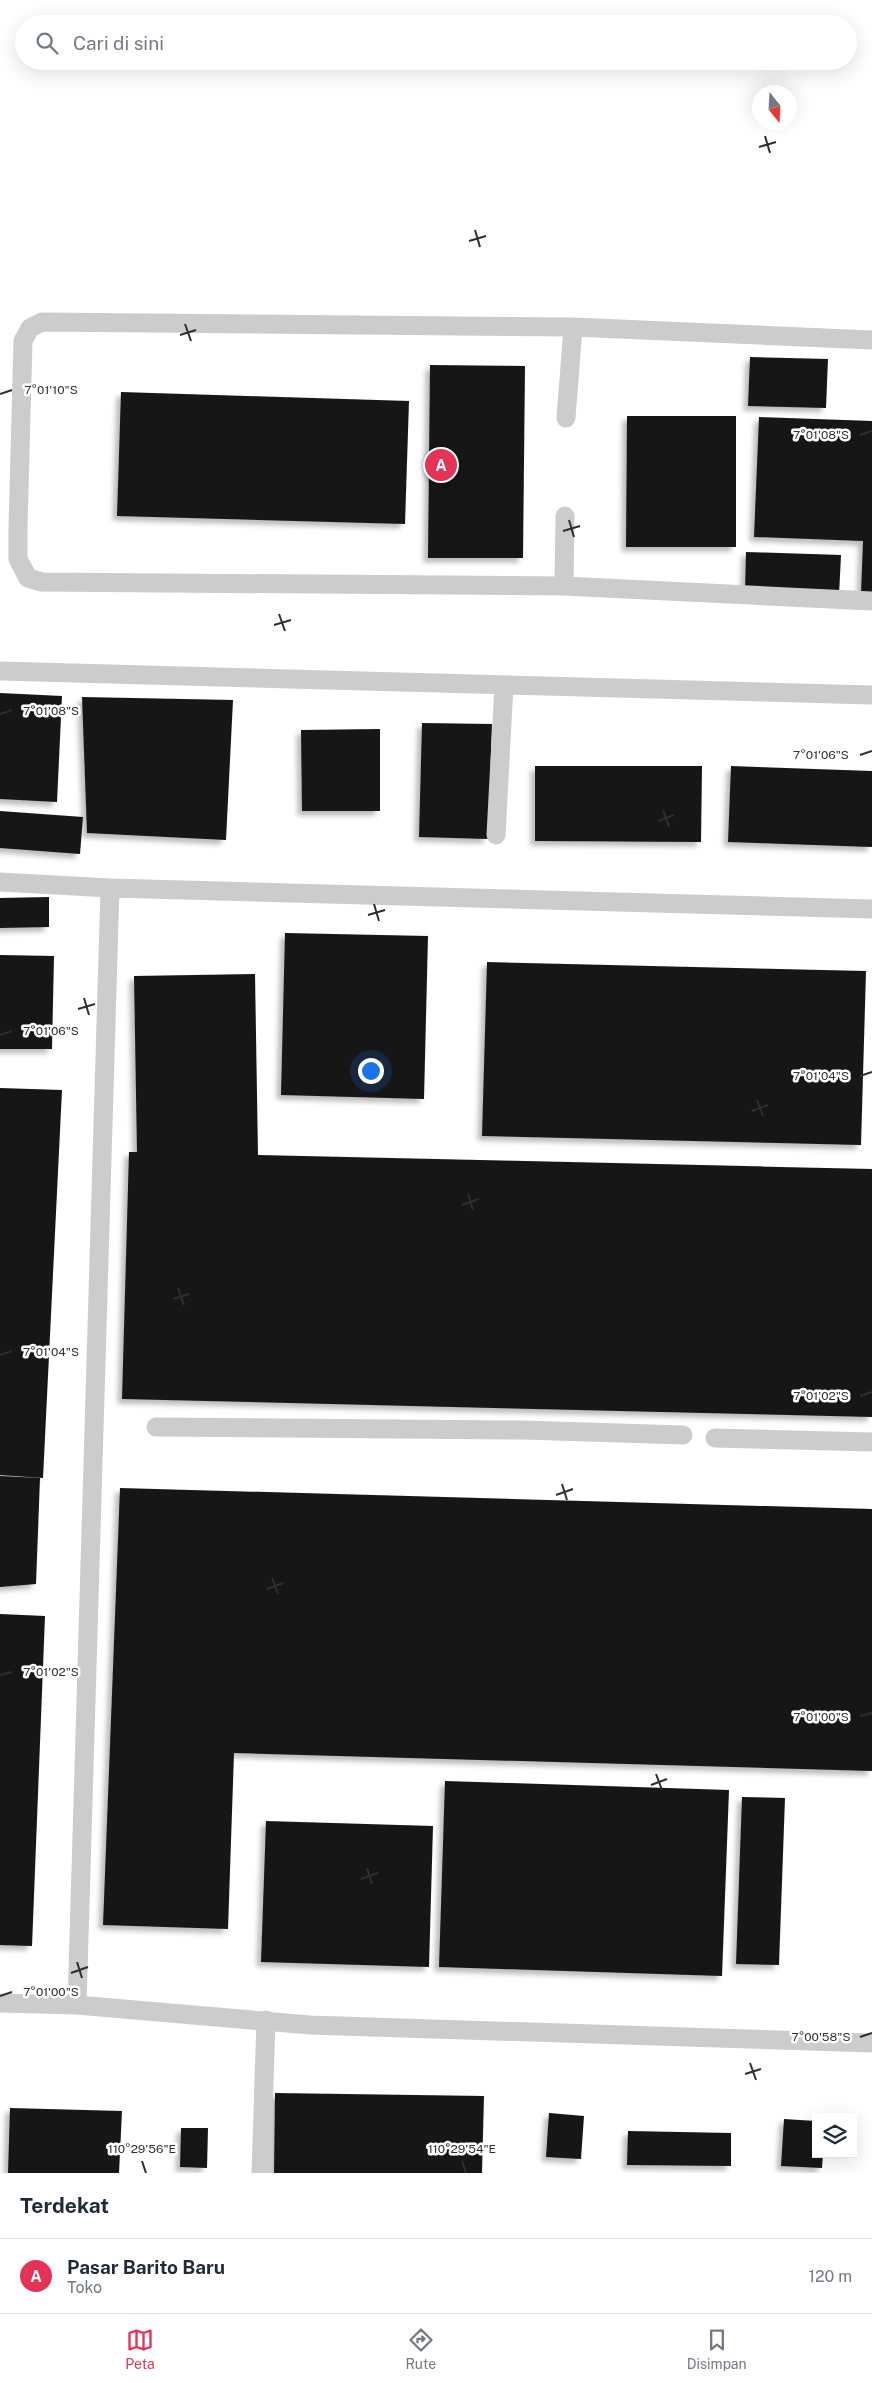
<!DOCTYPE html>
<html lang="id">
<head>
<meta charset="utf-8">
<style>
  body { margin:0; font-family:"Public Sans",sans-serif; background:#f6f6f7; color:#1f2937 }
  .controls { position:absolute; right:15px; bottom:15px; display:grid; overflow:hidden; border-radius:0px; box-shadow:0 5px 20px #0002 }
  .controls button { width:45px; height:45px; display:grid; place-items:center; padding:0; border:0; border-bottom:1px solid #e0e1e3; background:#fff; color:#1f2937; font:25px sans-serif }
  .compass { position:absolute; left:752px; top:85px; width:45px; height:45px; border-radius:50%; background:#fff; box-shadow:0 5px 20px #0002; rotate:162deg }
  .you { position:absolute; left:370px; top:1070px; width:18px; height:18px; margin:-12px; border:4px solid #fff; border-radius:50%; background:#1a73e8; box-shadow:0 0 0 8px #1a73e833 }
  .badge { display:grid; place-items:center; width:32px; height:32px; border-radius:50%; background:#e53257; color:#fff; font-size:16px; font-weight:700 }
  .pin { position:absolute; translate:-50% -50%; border:2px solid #fff; box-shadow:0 1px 5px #0006 }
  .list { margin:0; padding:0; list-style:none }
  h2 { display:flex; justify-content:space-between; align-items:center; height:65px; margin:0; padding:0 20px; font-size:21px }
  h2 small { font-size:16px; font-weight:400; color:#747a83 }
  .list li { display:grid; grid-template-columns:32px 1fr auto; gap:15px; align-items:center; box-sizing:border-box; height:75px; padding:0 20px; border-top:1px solid #e0e1e3 }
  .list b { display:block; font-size:19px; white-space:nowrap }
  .list p { margin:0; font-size:16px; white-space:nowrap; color:#747a83 }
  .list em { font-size:16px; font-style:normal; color:#747a83 }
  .icon { flex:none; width:28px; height:28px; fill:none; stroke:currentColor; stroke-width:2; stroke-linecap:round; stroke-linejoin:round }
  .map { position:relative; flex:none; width:872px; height:2173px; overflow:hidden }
  .search { position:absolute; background:#fff; box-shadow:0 5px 20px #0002; left:15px; right:15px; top:15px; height:55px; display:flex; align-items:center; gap:12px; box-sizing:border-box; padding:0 18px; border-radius:28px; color:#747a83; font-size:19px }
  .sheet { height:140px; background:#fff }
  nav { display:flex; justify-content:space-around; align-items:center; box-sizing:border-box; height:70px; border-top:1px solid #e0e1e3; background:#fff; font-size:14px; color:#747a83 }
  nav a { display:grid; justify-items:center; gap:2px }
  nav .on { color:#e53257 }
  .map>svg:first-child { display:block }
</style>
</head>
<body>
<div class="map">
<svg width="872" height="2173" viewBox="0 0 872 2173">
  <defs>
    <filter id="shadow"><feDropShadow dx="-4.5" dy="4.5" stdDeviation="2.5" flood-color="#0004"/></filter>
  </defs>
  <rect width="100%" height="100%" fill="#fff"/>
  <path fill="#161616" filter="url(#shadow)" d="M750 357 828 359 826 408 748 406Z
    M430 365 525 366 523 558H428Z
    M121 392 409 401 405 524 117 516Z
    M627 416H736V547H626Z
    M759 417 872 421V595L861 594 863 541 754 537Z
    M746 552 841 555 839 595 745 592Z
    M0 693 62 696 57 802 0 799Z
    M82 697 233 700 226 840 87 833Z
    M422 723 492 724 488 839 419 837Z
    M380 729V811H302L301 730Z
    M535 766H702L701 842 535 841Z
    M731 766 872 771V847L728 842Z
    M0 811 83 817 80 854 0 848Z
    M49 897V927L0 928V898Z
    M285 933 428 936 424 1099 281 1095Z
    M0 955 54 956 52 1049H0Z
    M487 962 866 971 861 1145 482 1136Z
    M255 974 258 1155 872 1169V1417L122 1399 129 1152H137L134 976Z
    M0 1088 62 1090 43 1478 0 1475Z
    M0 1476 40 1478 36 1584 0 1587Z
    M120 1488 872 1509V1771L234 1753 228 1929 103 1925Z
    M0 1614 45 1616 32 1946 0 1945Z
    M445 1781 729 1790 722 1976 439 1967Z
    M742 1797 785 1798 779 1965 736 1964Z
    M266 1821 433 1826 429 1967 261 1962Z
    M275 2093 484 2096 482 2173H274Z
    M10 2108 122 2111 119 2173H8Z
    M549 2113 584 2116 581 2159 546 2157Z
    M784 2119 816 2121V2154H823L822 2168 781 2166Z
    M181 2128H208L207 2168 180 2167Z
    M628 2131 731 2133V2166L627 2165Z"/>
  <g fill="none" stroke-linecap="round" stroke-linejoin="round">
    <path stroke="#ccc" stroke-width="19" d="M872 340 573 327 42 322 30 328 23 341 18 528V559L28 578 42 582 564 586 872 601
      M566 418 573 327
      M564 586 565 516
      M0 671 872 695
      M496 835 504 685
      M0 882 110 888
      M872 909 110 888 77 2005 310 2025 872 2043
      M156 1427 523 1430 683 1435
      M715 1438 872 1442
      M0 2003 77 2005
      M261 2173 266 2020"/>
  </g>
  <path fill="none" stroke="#2f2f2f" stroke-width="2" d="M765 136 770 153M759 147 776 142M475 230 480 247M469 241 486 236M185 324 191 341M180 335 196 330M0 394 12 390M860 435 872 431M569 520 574 537M563 531 580 526M279 614 285 631M274 625 291 620M0 714 12 710M860 755 872 751M663 810 669 827M658 821 674 815M374 904 379 921M368 915 385 910M84 998 89 1015M78 1009 95 1004M0 1035 12 1031M860 1076 872 1072M757 1100 763 1116M752 1111 768 1105M468 1194 473 1210M462 1205 479 1199M178 1288 184 1305M173 1299 189 1294M0 1355 12 1351M860 1396 872 1392M562 1484 567 1500M556 1495 573 1489M272 1578 278 1594M267 1589 283 1583M0 1675 12 1672M860 1716 872 1713M656 1774 662 1790M651 1785 667 1779M367 1868 372 1884M361 1879 378 1873M77 1962 82 1978M71 1973 88 1967M0 1996 12 1992M860 2037 872 2033M750 2063 756 2080M745 2074 761 2069M142 2161 146 2173M462 2161 466 2173"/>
  <g font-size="12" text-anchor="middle" fill="#2f2f2f" stroke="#fff" stroke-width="5" stroke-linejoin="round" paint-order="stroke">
    <text x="51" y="394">7°01'10"S</text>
    <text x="821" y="439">7°01'08"S</text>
    <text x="51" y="715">7°01'08"S</text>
    <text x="821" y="759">7°01'06"S</text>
    <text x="51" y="1035">7°01'06"S</text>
    <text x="821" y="1080">7°01'04"S</text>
    <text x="51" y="1356">7°01'04"S</text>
    <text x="821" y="1400">7°01'02"S</text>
    <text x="51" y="1676">7°01'02"S</text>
    <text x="821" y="1721">7°01'00"S</text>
    <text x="51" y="1996">7°01'00"S</text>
    <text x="821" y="2041">7°00'58"S</text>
    <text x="142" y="2153">110°29'56"E</text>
    <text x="462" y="2153">110°29'54"E</text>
  </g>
</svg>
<div class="controls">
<button><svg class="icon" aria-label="layers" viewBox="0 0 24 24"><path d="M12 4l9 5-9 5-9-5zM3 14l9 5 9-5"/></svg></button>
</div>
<svg class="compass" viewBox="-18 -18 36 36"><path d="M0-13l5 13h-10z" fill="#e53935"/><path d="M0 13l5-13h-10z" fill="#747a83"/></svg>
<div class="you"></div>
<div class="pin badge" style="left:441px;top:465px">A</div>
<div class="search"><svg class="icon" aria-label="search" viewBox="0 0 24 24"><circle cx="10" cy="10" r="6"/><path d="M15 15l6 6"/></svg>Cari di sini</div>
</div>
<section class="sheet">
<h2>Terdekat<small></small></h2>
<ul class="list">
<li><span class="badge">A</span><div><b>Pasar Barito Baru</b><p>Toko</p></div><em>120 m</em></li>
</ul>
</section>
<nav>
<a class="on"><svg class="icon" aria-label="map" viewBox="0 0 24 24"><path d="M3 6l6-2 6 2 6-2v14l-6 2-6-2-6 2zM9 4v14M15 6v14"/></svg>Peta</a>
<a><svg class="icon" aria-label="directions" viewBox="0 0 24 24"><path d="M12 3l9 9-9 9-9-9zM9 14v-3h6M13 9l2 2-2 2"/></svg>Rute</a>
<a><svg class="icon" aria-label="saved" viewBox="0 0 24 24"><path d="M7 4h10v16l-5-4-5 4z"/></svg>Disimpan</a>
</nav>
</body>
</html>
